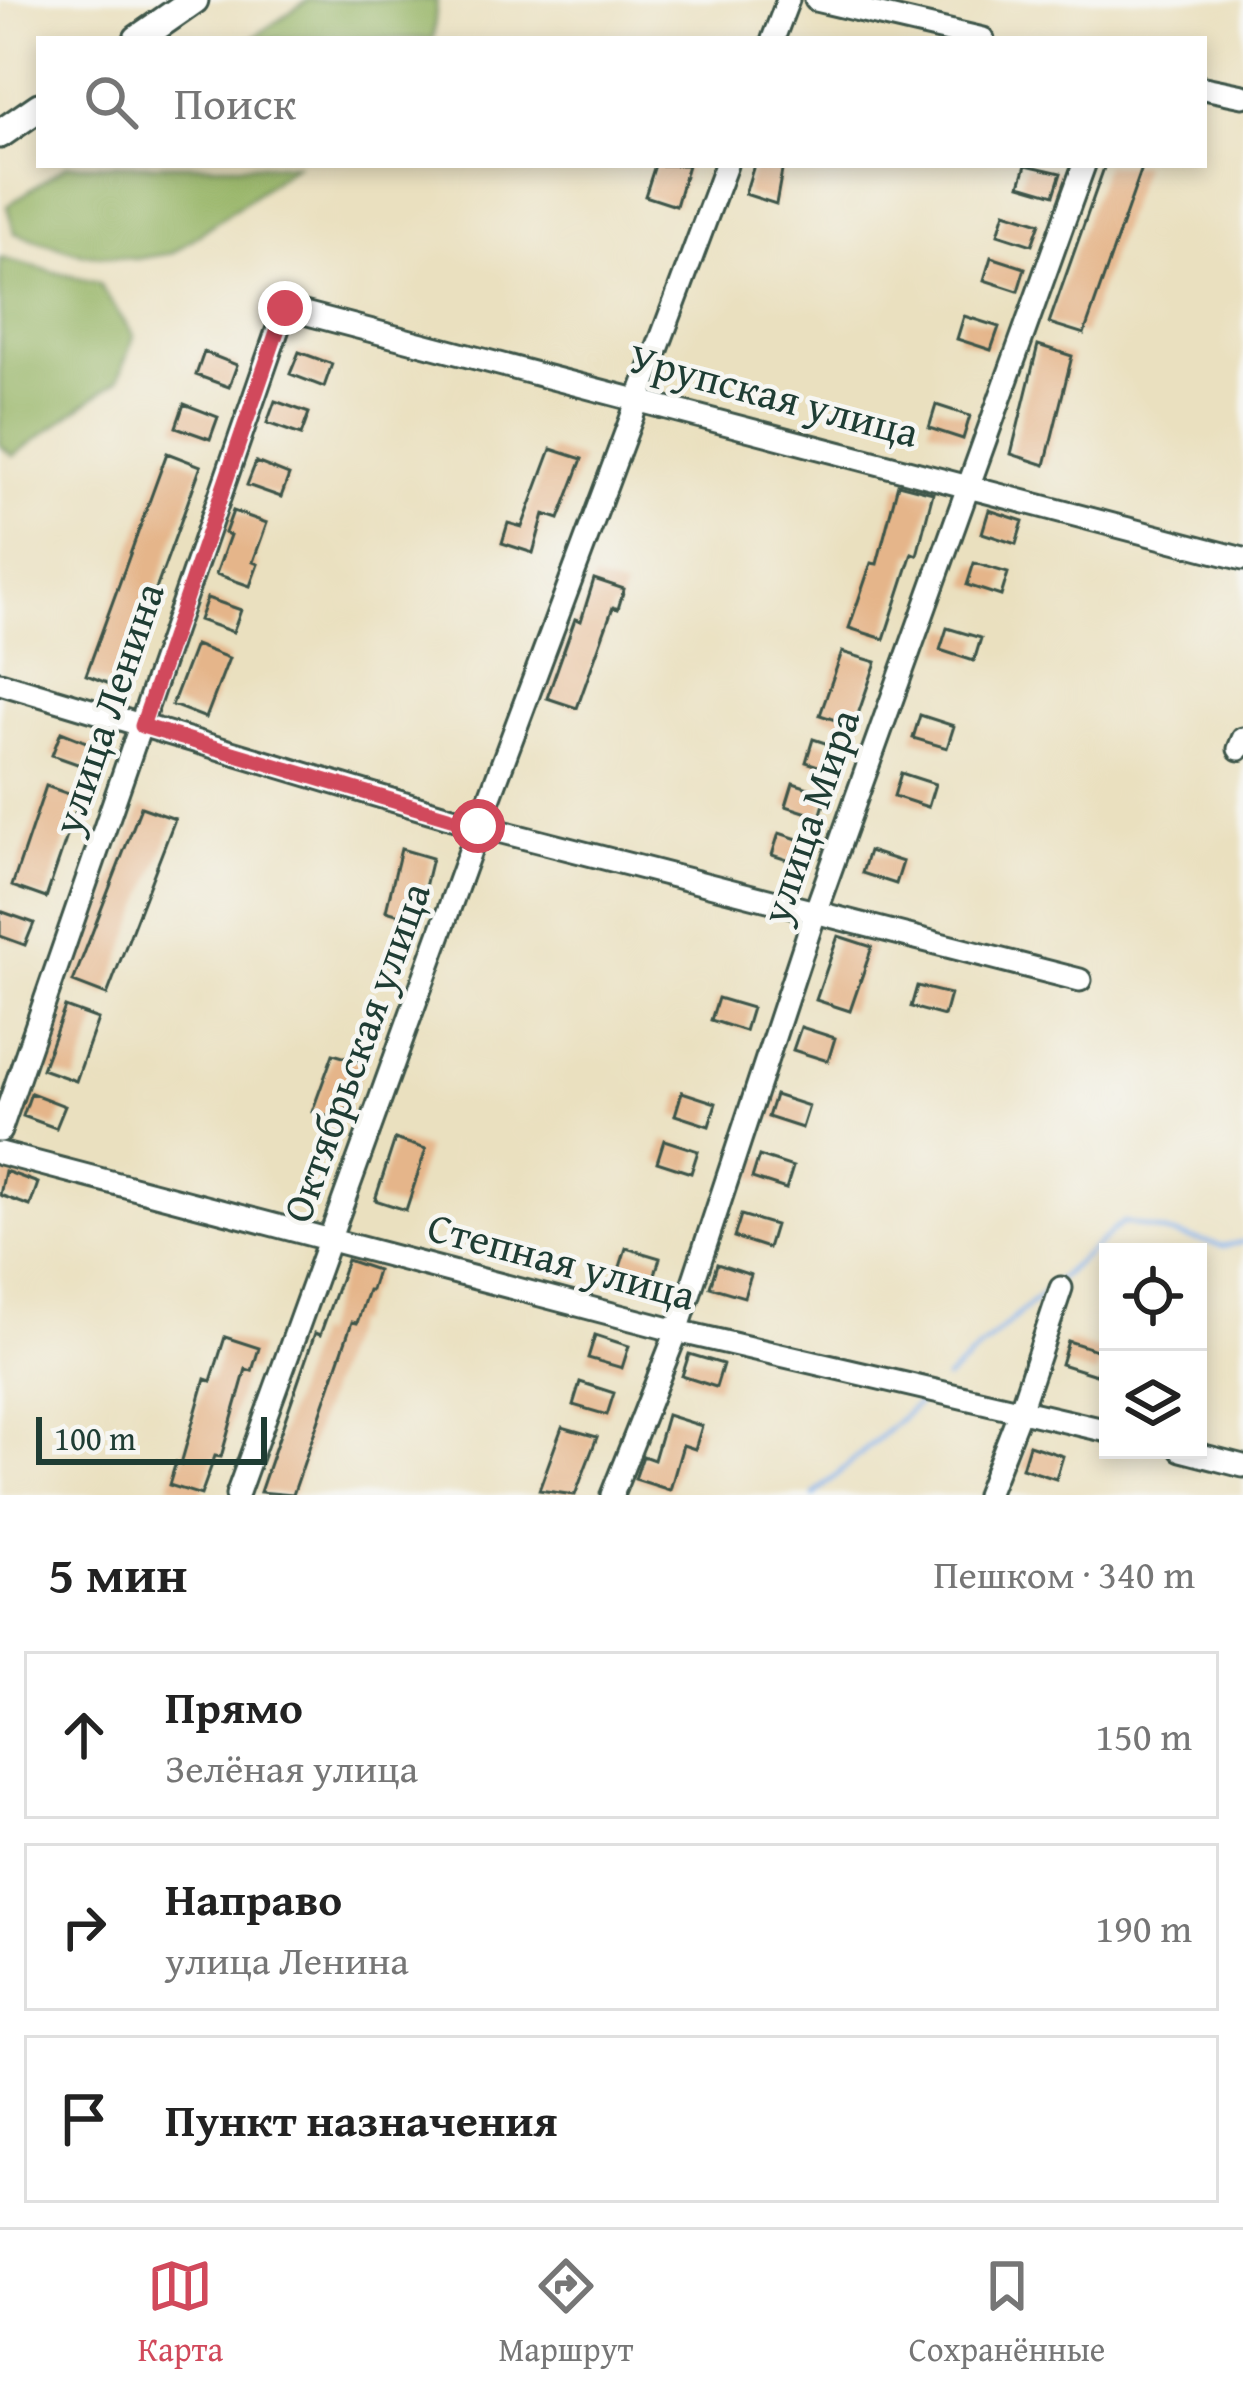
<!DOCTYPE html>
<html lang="ru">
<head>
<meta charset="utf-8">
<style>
  body { margin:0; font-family:"Gentium Book Plus",serif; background:#f6f6f6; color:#222 }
  .controls { position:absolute; right:36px; bottom:36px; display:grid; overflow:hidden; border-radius:0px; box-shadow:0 6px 18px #0003 }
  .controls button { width:108px; height:108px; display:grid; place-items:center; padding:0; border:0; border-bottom:3px solid #e0e0e0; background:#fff; color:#222; font:60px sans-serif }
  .scale { position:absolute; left:36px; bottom:30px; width:231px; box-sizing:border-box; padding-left:12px; border:6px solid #1f3d34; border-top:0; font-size:33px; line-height:42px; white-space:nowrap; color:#1f3d34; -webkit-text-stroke:9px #f6f6f2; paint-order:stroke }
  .stop { position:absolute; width:36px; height:36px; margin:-27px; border:9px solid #d1495b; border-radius:50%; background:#fff }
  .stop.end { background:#d1495b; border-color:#fff; box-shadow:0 3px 12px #0008 }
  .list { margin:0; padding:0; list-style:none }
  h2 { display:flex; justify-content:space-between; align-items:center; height:156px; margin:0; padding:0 48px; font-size:51px }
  h2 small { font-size:39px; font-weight:400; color:#767676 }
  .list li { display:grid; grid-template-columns:78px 1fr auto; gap:36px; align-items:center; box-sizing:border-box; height:168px; margin:0 24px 24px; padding:0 24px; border:3px solid #e0e0e0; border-radius:0px }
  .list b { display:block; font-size:45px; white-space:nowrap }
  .list p { margin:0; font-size:39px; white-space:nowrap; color:#767676 }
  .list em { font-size:39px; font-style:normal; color:#767676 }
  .icon { flex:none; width:66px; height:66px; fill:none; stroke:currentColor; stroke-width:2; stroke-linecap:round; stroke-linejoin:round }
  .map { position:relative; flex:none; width:1243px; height:1495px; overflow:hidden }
  .search { position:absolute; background:#fff; box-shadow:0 6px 18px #0003; left:36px; right:36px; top:36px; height:132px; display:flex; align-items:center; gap:30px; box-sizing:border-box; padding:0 42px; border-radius:0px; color:#767676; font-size:45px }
  .sheet { height:732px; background:#fff }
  nav { display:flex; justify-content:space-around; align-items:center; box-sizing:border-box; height:168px; border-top:3px solid #e0e0e0; background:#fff; font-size:33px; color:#767676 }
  nav a { display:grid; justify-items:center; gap:6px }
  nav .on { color:#d1495b }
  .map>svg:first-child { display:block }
</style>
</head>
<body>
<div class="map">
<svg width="1243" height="1495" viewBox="0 0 1243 1495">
  <rect width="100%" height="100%" fill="#f6f6f2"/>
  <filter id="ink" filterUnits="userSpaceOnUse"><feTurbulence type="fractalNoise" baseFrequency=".00833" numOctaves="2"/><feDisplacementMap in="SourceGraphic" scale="24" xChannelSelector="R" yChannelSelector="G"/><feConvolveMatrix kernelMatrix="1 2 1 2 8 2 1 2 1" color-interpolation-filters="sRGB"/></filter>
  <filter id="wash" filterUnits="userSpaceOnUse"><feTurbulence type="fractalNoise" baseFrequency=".004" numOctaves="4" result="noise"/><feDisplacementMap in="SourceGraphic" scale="48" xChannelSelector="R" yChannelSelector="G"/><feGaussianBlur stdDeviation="2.7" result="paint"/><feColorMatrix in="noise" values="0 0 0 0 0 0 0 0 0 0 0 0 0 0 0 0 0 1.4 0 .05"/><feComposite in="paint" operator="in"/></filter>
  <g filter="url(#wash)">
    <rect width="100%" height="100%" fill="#eae0bf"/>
    <path fill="#98b567" stroke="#5c794e" stroke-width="3" d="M308 0H437L433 39H251Z
      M67 165H296L173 253 136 259 82 254 15 233 7 206Z
      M0 258 98 283 134 336 118 380 13 456 0 445Z"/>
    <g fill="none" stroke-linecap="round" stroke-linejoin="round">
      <path stroke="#7eafea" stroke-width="4.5" d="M946 1379 1123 1222 1223 1246 1243 1242
        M814 1495 923 1399"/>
    </g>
    <g id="blocks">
      <path fill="#e5b58a" d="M655 165H688L676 206 645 196Z
        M754 165H783L776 204 745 194Z
        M1026 165 1061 173 1054 195 1020 185Z
        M1105 165H1143L1084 334 1049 323Z
        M1005 212 1040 223 1032 245 998 234Z
        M991 257 1025 268 1018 291 984 280Z
        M964 316 999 327 991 350 957 339Z
        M1038 345 1072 356 1045 465 1011 454Z
        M204 352 237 365 229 387 196 375Z
        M299 352 332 364 324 387 290 374Z
        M275 401 309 413 301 435 267 423Z
        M184 404 218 417 210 439 176 427Z
        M936 405 970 416 963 439 929 428Z
        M551 449 582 459 559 519 544 514 533 553 502 543 508 523 522 527Z
        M167 453 201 466 120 688 86 675Z
        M256 462 289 475 281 497 247 485Z
        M898 484 933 493 917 555 912 553 884 639 849 628 871 563 877 564Z
        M989 510 1023 521 1016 544 982 533Z
        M233 511 267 523 253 562 258 564 250 586 216 574 230 535 225 533Z
        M974 563 1008 573 1001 596 967 585Z
        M594 579 624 589 618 609 613 607 577 708 547 698 575 619 581 621Z
        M207 598 241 610 233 632 199 620Z
        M947 628 981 638 974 661 940 650Z
        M195 645 229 658 206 718 172 705Z
        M842 652 876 662 854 726 820 715Z
        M920 715 954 726 947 748 913 738Z
        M61 732 94 745 86 767 52 755Z
        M813 739 847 750 840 773 806 762Z
        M901 773 935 784 928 807 894 796Z
        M793 783 827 794 820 817 786 806Z
        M46 786 80 798 46 898 12 886Z
        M141 807 175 819 107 995 73 982Z
        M779 833 813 844 806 866 772 855Z
        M401 849 432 858 417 920 386 911Z
        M869 851 903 862 896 884 862 873Z
        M0 911 34 923 25 945 0 936Z
        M838 936 872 947 850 1011 816 1000Z
        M917 986 950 994 944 1016 911 1007Z
        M718 998 752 1008 745 1031 711 1020Z
        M65 1007 98 1019 76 1081 42 1069Z
        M801 1027 835 1038 828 1061 793 1050Z
        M333 1054 364 1063 343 1121 312 1112Z
        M682 1092 716 1103 709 1126 675 1115Z
        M31 1093 65 1106 56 1128 23 1116Z
        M775 1095 809 1106 802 1128 768 1117Z
        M395 1139 426 1149 406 1210 375 1200Z
        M664 1140 698 1151 691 1173 657 1162Z
        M759 1156 793 1167 786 1189 752 1178Z
        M5 1171 38 1183 30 1206 0 1195Z
        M741 1215 775 1225 768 1248 734 1237Z
        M626 1248 660 1258 653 1281 619 1270Z
        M347 1260 377 1270 371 1290H368L357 1323 352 1322 293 1495 260 1492 315 1333 320 1335Z
        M717 1264 751 1275 744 1297 710 1287Z
        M595 1335 629 1346 622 1368 588 1358Z
        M225 1337 259 1348 252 1371 246 1369 221 1457 215 1456 201 1495 169 1485 176 1462 181 1464 205 1379 211 1381Z
        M1068 1341 1103 1352 1096 1375 1061 1364Z
        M689 1354 723 1364 716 1387 682 1376Z
        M580 1382 614 1393 607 1415 573 1405Z
        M667 1415 702 1426 695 1449 683 1445 670 1490 635 1479 643 1456 654 1460Z
        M562 1427 597 1437 575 1495 539 1490Z
        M1029 1445 1063 1456 1056 1479 1022 1468Z"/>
    </g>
  </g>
  <g filter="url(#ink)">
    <use href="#blocks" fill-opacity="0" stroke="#3d5549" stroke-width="3"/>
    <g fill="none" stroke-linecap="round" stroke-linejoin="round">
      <defs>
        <path id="minor" d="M816 0 983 39
          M773 39 788 0
          M1204 88 1243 96
          M0 683 479 826 1080 980
          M1239 749 1243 739
          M0 1131 285 308 1243 559
          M0 1153 677 1331 1108 1431
          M1181 1450 1243 1466
          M237 1495 479 826 726 165
          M612 1495 677 1331 816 910 1084 165
          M987 1495 1021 1408 1061 1288"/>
        <path id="major" d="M138 39 194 0
          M0 134 39 107"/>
      </defs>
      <use href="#minor" stroke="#3d5549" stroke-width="27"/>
      <use href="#major" stroke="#3d5549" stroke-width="33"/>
      <use href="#minor" stroke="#fff" stroke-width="21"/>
      <use href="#major" stroke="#fff" stroke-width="27"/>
    </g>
  </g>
  <g fill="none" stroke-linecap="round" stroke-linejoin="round" filter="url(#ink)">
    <path stroke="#d1495b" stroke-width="15" d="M285 308 142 726 478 826"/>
  </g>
  <g text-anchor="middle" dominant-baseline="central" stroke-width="9" stroke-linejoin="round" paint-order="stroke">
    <g font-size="42" fill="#1f3d34" stroke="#f6f6f2">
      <text transform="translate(774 394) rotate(15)">Урупская улица</text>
      <text transform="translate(107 708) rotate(-71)">улица Ленина</text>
      <text transform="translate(809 816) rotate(-71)">улица Мира</text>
      <text transform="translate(355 1052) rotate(-70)">Октябрьская улица</text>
      <text transform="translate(562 1260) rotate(15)">Степная улица</text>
    </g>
  </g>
</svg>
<div class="controls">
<button><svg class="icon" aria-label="locate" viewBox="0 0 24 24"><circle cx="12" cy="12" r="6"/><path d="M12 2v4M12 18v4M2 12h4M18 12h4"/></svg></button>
<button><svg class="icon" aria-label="layers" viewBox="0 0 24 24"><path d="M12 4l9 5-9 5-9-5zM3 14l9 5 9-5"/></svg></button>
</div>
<div class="scale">100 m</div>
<div class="stop" style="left:478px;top:826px"></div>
<div class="stop end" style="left:285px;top:308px"></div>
<div class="search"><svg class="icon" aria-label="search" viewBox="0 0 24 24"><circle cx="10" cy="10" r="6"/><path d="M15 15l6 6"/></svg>Поиск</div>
</div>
<section class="sheet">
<h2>5 мин<small>Пешком · 340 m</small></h2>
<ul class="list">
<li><svg class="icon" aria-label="ahead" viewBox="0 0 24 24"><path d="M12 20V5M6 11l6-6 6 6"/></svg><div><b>Прямо</b><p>Зелёная улица</p></div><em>150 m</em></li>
<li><svg class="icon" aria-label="right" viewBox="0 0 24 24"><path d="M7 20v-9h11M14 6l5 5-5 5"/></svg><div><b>Направо</b><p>улица Ленина</p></div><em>190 m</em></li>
<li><svg class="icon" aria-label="arrive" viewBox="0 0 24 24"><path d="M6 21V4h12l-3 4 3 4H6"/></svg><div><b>Пункт назначения</b></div></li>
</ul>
</section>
<nav>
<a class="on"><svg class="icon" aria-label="map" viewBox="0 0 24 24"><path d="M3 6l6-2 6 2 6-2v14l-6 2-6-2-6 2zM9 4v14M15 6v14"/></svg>Карта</a>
<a><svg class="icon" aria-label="directions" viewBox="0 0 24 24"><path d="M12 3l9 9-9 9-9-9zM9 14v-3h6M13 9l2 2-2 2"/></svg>Маршрут</a>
<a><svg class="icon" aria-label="saved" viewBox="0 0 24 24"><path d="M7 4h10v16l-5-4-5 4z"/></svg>Сохранённые</a>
</nav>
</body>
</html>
